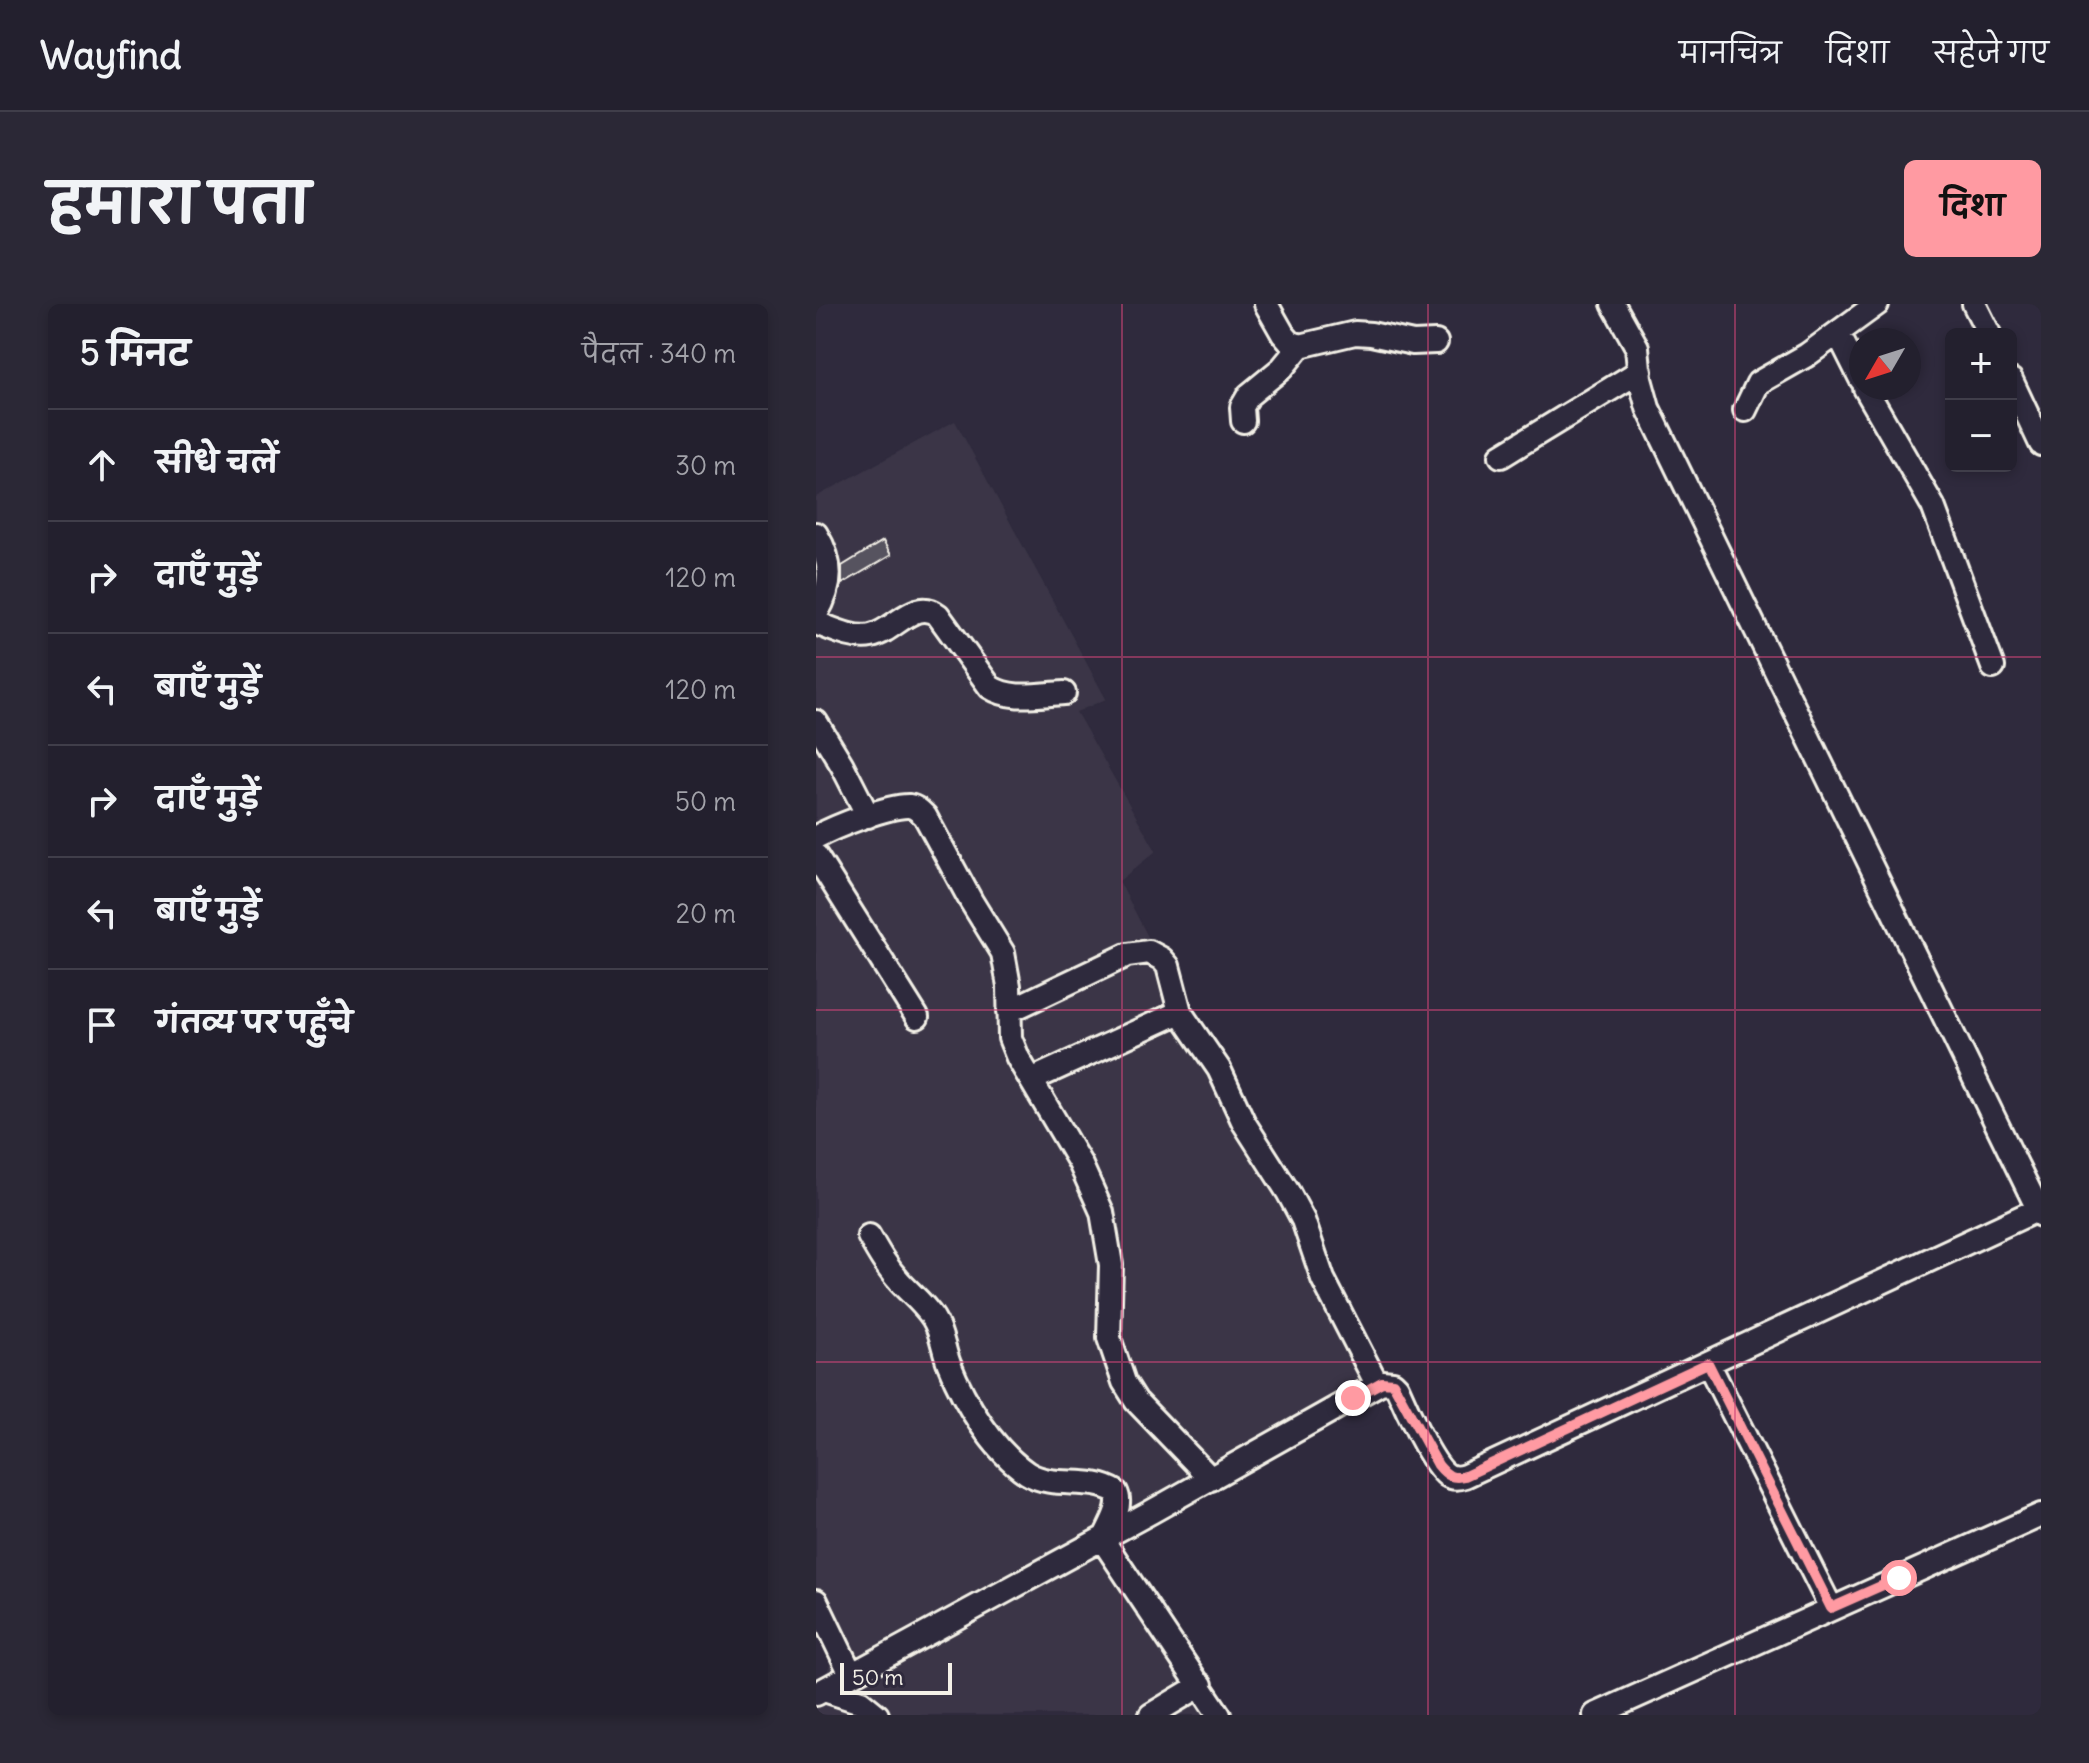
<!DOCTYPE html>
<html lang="hi">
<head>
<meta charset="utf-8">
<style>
  body { margin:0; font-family:Delius,"Playpen Sans Deva",sans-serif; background:#2b2836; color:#f1f3f6 }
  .controls { position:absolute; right:24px; top:24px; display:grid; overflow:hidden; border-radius:12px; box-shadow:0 4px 12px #0003 }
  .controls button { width:72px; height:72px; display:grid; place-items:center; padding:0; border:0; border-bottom:2px solid #403e4a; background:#23202e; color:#f1f3f6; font:40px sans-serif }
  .compass { position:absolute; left:1033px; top:24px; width:72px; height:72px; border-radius:50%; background:#23202e; box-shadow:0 4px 12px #0003; rotate:231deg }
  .scale { position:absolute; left:24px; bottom:20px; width:112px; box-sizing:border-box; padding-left:8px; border:4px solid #f4f1e8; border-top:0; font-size:22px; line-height:28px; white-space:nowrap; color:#f4f1e8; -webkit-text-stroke:6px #2f2a3d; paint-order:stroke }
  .stop { position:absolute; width:24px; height:24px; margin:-18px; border:6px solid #ff9aa2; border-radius:50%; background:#fff }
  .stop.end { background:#ff9aa2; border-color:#fff; box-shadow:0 2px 8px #0008 }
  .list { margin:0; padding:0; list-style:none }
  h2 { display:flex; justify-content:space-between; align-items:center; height:104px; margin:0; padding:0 32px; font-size:34px }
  h2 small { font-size:26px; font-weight:400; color:#a3a3aa }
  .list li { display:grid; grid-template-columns:52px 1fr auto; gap:24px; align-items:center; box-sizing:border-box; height:112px; padding:0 32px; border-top:2px solid #403e4a }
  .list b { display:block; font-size:30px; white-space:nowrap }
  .list em { font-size:26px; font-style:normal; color:#a3a3aa }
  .icon { flex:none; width:44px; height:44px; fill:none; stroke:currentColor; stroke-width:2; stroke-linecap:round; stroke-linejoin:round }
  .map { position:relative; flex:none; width:1225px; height:1411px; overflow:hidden; border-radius:12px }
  header { display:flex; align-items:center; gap:48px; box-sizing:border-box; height:112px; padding:0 40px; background:#23202e; border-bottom:2px solid #403e4a }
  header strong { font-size:38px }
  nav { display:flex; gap:44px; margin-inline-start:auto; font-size:28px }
  .intro { display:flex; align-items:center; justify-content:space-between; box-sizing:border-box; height:192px; padding:0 48px }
  h1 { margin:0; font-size:56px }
  .button { padding:20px 36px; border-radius:12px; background:#ff9aa2; color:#111; font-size:28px; font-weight:700 }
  main { display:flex; gap:48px; padding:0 48px }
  aside { flex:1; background:#23202e; border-radius:12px; box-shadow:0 4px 12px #0003 }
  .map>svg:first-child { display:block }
</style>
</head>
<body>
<header>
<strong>Wayfind</strong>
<nav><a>मानचित्र</a><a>दिशा</a><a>सहेजे गए</a></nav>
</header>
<div class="intro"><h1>हमारा पता</h1><a class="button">दिशा</a></div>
<main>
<aside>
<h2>5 मिनट<small>पैदल · 340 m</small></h2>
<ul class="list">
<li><svg class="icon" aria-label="ahead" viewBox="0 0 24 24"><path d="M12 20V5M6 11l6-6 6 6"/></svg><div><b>सीधे चलें</b></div><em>30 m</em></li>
<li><svg class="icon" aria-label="right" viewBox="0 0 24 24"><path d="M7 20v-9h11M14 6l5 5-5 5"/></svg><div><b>दाएँ मुड़ें</b></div><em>120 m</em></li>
<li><svg class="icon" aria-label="left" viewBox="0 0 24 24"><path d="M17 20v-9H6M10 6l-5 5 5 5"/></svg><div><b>बाएँ मुड़ें</b></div><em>120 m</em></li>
<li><svg class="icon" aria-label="right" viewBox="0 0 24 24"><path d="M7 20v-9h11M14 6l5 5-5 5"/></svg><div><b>दाएँ मुड़ें</b></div><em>50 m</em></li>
<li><svg class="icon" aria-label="left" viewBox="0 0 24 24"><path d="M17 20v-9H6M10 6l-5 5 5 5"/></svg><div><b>बाएँ मुड़ें</b></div><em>20 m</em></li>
<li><svg class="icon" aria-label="arrive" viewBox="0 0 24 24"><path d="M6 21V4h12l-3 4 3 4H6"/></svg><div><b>गंतव्य पर पहुँचे</b></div></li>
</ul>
</aside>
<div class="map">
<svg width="1225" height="1411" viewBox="0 0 1225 1411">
  <rect width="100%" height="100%" fill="#2f2a3d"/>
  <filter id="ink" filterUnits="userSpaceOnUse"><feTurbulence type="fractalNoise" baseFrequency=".0125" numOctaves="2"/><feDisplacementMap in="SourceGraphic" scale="16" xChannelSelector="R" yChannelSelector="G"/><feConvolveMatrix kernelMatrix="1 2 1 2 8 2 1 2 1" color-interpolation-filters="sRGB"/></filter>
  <g filter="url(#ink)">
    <path fill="#3b3647" d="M139 117 290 395 260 408 340 547 303 577 565 1082 299 1230 408 1411H0V1375L11 1369 15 1356 0 1321V193Z"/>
    <path fill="#56525f" stroke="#f4f1e8" stroke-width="2" d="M67 237 75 251 26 280V262Z"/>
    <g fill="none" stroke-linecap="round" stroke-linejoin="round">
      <defs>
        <path id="minor" d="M450 0 467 30 474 38 484 42 539 29 555 30 597 39 620 38
          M797 0 821 43 824 75 832 104 1225 911
          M1158 0 1173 30
          M1022 29 1045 75
          M1195 76 1225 140
          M1049 84 1117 202 1177 363
          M929 106 942 79 991 51 1061 0
          M427 117 426 103 433 91 466 64 484 42
          M685 152 824 67
          M0 230C17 258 17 282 0 310
          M0 319C16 325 39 336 55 332 79 327 99 293 122 311L174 383C195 397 224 390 248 389
          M0 418 26 461 52 512
          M0 533C18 523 73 501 93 502 100 503 104 507 109 512L155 597 187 649 193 682 194 734 202 754 264 859 286 908 295 961 293 1034 308 1078 320 1097 395 1175
          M0 552 101 713
          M193 707 311 651 333 648 346 655 352 662 364 708 403 765 428 819 472 888 487 916 507 975 561 1080
          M215 776 364 708
          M53 932C62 948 71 964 84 978 95 990 108 1000 117 1014 126 1028 127 1045 133 1060 148 1098 177 1146 211 1169 238 1186 274 1171 300 1188 307 1202 295 1220 289 1233
          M892 1059 1015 1304
          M286 1235 403 1411
          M0 1297 35 1370
          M8 1386 45 1398 61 1411
          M0 1390 335 1208 566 1078 577 1079 581 1083C589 1102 616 1161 631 1171 637 1175 643 1174 649 1172L1225 904
          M335 1411 385 1381
          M779 1411 1225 1211"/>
      </defs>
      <use href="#minor" stroke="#f4f1e8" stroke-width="28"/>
      <use href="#minor" stroke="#2f2a3d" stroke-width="22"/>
    </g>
  </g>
  <g fill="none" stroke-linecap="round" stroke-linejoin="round" filter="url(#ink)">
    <path stroke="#ff9aa2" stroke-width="10" d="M537 1094 566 1078 577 1079 622 1161C631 1172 636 1175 649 1172L892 1059 1015 1304 1083 1274"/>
  </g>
  <path fill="none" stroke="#cc4377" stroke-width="2" stroke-opacity="0.55" d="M306 0V1411M612 0V1411M919 0V1411M0 353H1225M0 706H1225M0 1058H1225"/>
</svg>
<div class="controls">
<button>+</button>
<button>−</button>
</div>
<svg class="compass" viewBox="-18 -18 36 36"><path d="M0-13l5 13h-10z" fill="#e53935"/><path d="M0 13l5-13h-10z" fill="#a3a3aa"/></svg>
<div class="scale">50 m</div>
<div class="stop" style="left:1083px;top:1274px"></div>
<div class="stop end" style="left:537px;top:1094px"></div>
</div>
</main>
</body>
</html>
